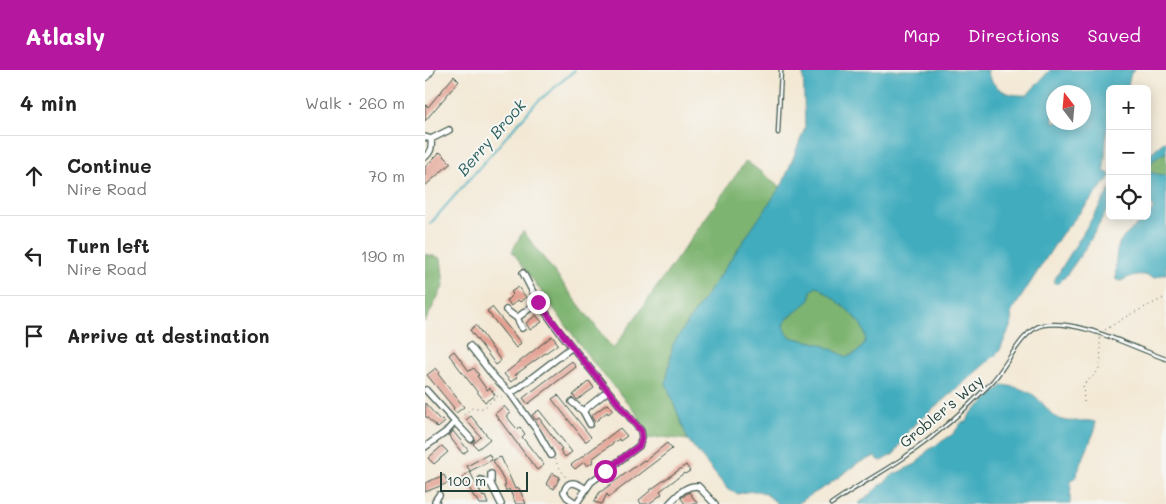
<!DOCTYPE html>
<html lang="en">
<head>
<meta charset="utf-8">
<style>
  body { margin:0; font-family:Mali,sans-serif; background:#f6f6f6; color:#222 }
  .controls { position:absolute; right:15px; top:15px; display:grid; overflow:hidden; border-radius:8px; box-shadow:0 2px 12px #0003 }
  .controls button { width:45px; height:45px; display:grid; place-items:center; padding:0; border:0; border-bottom:1px solid #e0e0e0; background:#fff; color:#222; font:25px sans-serif }
  .compass { position:absolute; left:621px; top:15px; width:45px; height:45px; border-radius:50%; background:#fff; box-shadow:0 2px 12px #0003; rotate:344deg }
  .scale { position:absolute; left:15px; bottom:12px; width:88px; box-sizing:border-box; padding-left:5px; border:2px solid #1f3d34; border-top:0; font-size:14px; line-height:18px; white-space:nowrap; color:#1f3d34; -webkit-text-stroke:4px #f6f6f2; paint-order:stroke }
  .stop { position:absolute; width:15px; height:15px; margin:-11px; border:4px solid #b5179e; border-radius:50%; background:#fff }
  .stop.end { background:#b5179e; border-color:#fff; box-shadow:0 1px 5px #0008 }
  .list { margin:0; padding:0; list-style:none }
  h2 { display:flex; justify-content:space-between; align-items:center; height:65px; margin:0; padding:0 20px; font-size:21px }
  h2 small { font-size:16px; font-weight:400; color:#767676 }
  .list li { display:grid; grid-template-columns:32px 1fr auto; gap:15px; align-items:center; box-sizing:border-box; height:80px; padding:0 20px; border-top:1px solid #e0e0e0 }
  .list b { display:block; font-size:19px; white-space:nowrap }
  .list p { margin:0; font-size:16px; white-space:nowrap; color:#767676 }
  .list em { font-size:16px; font-style:normal; color:#767676 }
  .icon { flex:none; width:28px; height:28px; fill:none; stroke:currentColor; stroke-width:2; stroke-linecap:round; stroke-linejoin:round }
  .map { position:relative; flex:none; width:741px; height:434px; overflow:hidden }
  header { display:flex; align-items:center; gap:30px; box-sizing:border-box; height:70px; padding:0 25px; background:#b5179e; color:#fff }
  header strong { font-size:24px }
  nav { display:flex; gap:28px; margin-inline-start:auto; font-size:18px }
  main { display:flex }
  aside { flex:1; background:#fff }
  .map>svg:first-child { display:block }
</style>
</head>
<body>
<header>
<strong>Atlasly</strong>
<nav><a>Map</a><a>Directions</a><a>Saved</a></nav>
</header>
<main>
<aside>
<h2>4 min<small>Walk · 260 m</small></h2>
<ul class="list">
<li><svg class="icon" aria-label="ahead" viewBox="0 0 24 24"><path d="M12 20V5M6 11l6-6 6 6"/></svg><div><b>Continue</b><p>Nire Road</p></div><em>70 m</em></li>
<li><svg class="icon" aria-label="left" viewBox="0 0 24 24"><path d="M17 20v-9H6M10 6l-5 5 5 5"/></svg><div><b>Turn left</b><p>Nire Road</p></div><em>190 m</em></li>
<li><svg class="icon" aria-label="arrive" viewBox="0 0 24 24"><path d="M6 21V4h12l-3 4 3 4H6"/></svg><div><b>Arrive at destination</b></div></li>
</ul>
</aside>
<div class="map">
<svg width="741" height="434" viewBox="0 0 741 434">
  <rect width="100%" height="100%" fill="#f6f6f2"/>
  <filter id="ink" filterUnits="userSpaceOnUse"><feTurbulence type="fractalNoise" baseFrequency=".02" numOctaves="2"/><feDisplacementMap in="SourceGraphic" scale="10" xChannelSelector="R" yChannelSelector="G"/><feConvolveMatrix kernelMatrix="1 2 1 2 8 2 1 2 1" color-interpolation-filters="sRGB"/></filter>
  <filter id="wash" filterUnits="userSpaceOnUse"><feTurbulence type="fractalNoise" baseFrequency=".0096" numOctaves="4" result="noise"/><feDisplacementMap in="SourceGraphic" scale="20" xChannelSelector="R" yChannelSelector="G"/><feGaussianBlur stdDeviation="1.12" result="paint"/><feColorMatrix in="noise" values="0 0 0 0 0 0 0 0 0 0 0 0 0 0 0 0 0 1.4 0 .05"/><feComposite in="paint" operator="in"/></filter>
  <g filter="url(#wash)">
    <rect width="100%" height="100%" fill="#f3e8d4"/>
    <path fill="#7eb471" stroke="#4e7852" d="M741 82V106L724 102 723 98 727 91Z
      M321 91 356 117 248 274 241 313 263 370 237 367 221 369V362L211 343 166 290 87 181 98 161 188 279Z
      M0 184 16 188 19 215 0 252Z
      M392 216C412 231 470 267 422 287L396 274 365 267 361 262 358 256C362 247 369 245 374 238 380 230 384 222 392 216Z"/>
    <path fill="#3facbe" stroke="#2f7479" fill-rule="evenodd" d="M378 0H564L562 2C569 20 583 26 602 25L625 0H710L706 3 702 19H685V56L682 59 679 101 685 104V107L636 165 586 243 587 253 574 282 487 357 469 384 456 391 449 387 433 393 403 415 371 434H352C338 419 332 419 313 424L303 420 263 370 241 313 248 274 358 113 380 58ZM628 22H658V52H628ZM392 216C411 231 470 268 422 287L396 274 365 267 361 262 358 256 361 250 385 230 386 221Z
      M741 70V82L727 91 723 98 724 102 741 106V204L728 208C716 202 708 205 696 211L691 210C690 201 690 178 696 170 706 159 719 150 728 139L725 132 722 131V86Z
      M685 119V135L662 176 641 206 633 214 628 212Z
      M578 315C597 318 606 320 619 335 624 340 626 345 633 348 645 355 658 348 670 352V360L651 406 646 412 645 434H433L469 404 491 394 502 381 528 364 537 352H542L545 344Z"/>
    <g fill="none" stroke-linecap="round" stroke-linejoin="round">
      <path stroke="#3facbe" stroke-width="2" d="M5 154 110 34 150 0"/>
    </g>
    <g id="blocks">
      <path fill="#e3a092" d="M29 6 34 11 0 51V34L3 37Z
        M15 82 26 93 0 116V97Z
        M93 217 101 227 95 232 93 230 86 236 82 230 88 224 86 222Z
        M67 237 96 273 91 278 62 241Z
        M111 245 117 252 105 260 101 253Z
        M51 255 76 291 71 295 45 260Z
        M127 266 133 274 90 305 92 307 86 312 79 304Z
        M29 281 44 301 49 298 54 305 52 306 62 320 65 318 70 325 60 332 24 285Z
        M147 291 151 297 103 334 98 328Z
        M11 298 15 303 13 304 39 337 31 343 28 339 29 338 2 305Z
        M164 311 169 318 152 330 148 325Z
        M133 325 166 367 162 371H160L127 329Z
        M0 333 15 350 17 349 20 352 13 358 0 346Z
        M182 334 188 340 183 344 182 342 170 352 166 346Z
        M79 336 85 343 81 346 92 359 95 357 100 364 97 367 119 395 112 400 70 344Z
        M114 340 147 382 140 387 135 380 137 379 114 348 111 350 107 345Z
        M46 346 65 369 53 379 48 374 56 367 41 350Z
        M195 358 202 366 195 371 194 369 183 377 167 389 168 392 162 396 159 392 150 399 146 395Z
        M28 361 43 380 38 384 24 366Z
        M242 373 247 379 184 427 182 424 177 434 169 432 174 423 219 390 220 391Z
        M17 376 23 382 9 394 3 388Z
        M64 384 67 390 45 401 42 396Z
        M76 387 90 419 94 418 101 434H91L84 419 81 421 79 416 81 415 68 390Z
        M261 395 265 401 260 404 259 403 235 421 237 424 224 434H216L214 430 225 421V420Z
        M45 402 58 427 60 426 63 434H54L50 427H49L38 406Z
        M127 403 135 407 129 419 121 414Z
        M19 405 23 413 0 422V413Z
        M264 422 273 434H260L256 428Z"/>
    </g>
  </g>
  <g filter="url(#ink)">
    <use href="#blocks" fill-opacity="0" stroke="#3f574c" stroke-width="1"/>
    <g fill="none" stroke-linecap="round" stroke-linejoin="round">
      <defs>
        <path id="service" d="M353 63 356 0
          M406 434C430 417 456 403 480 387 510 366 541 339 566 313 581 298 597 259 618 255 655 249 706 277 741 289"/>
        <path id="minor" d="M0 67 6 69 24 60
          M0 87C6 82 7 77 6 69
          M98 203 113 232 134 261 216 361 217 368 214 376 166 412 151 434
          M81 240 92 248 113 232
          M92 248 97 258
          M45 276 70 308 85 323 92 319 147 277
          M85 323 113 362 126 385
          M147 332 158 341 183 321
          M158 341 165 354
          M30 352 46 369
          M0 377 21 362 30 352 1 320
          M66 404V414L76 434
          M56 410 66 414
          M12 434 10 431 14 425
          M152 434 142 427 139 422C143 408 152 413 161 419
          M244 434C253 425 260 415 273 416L290 434"/>
        <path id="primary" d="M0 6 5 0"/>
      </defs>
      <use href="#service" stroke="#3f574c" stroke-width="5"/>
      <use href="#minor" stroke="#3f574c" stroke-width="8"/>
      <use href="#primary" stroke="#3f574c" stroke-width="11"/>
      <path stroke="#3f574c" stroke-width="1" stroke-dasharray="1 4" stroke-linecap="butt" d="M680 260 702 246 741 227
        M659 332 658 314C681 299 675 293 675 268
        M35 348 47 338H59L72 326 76 327 79 326
        M129 389 142 409"/>
      <use href="#service" stroke="#fff" stroke-width="2.5"/>
      <use href="#minor" stroke="#fff" stroke-width="5.5"/>
      <use href="#primary" stroke="#fff" stroke-width="9"/>
    </g>
  </g>
  <g fill="none" stroke-linecap="round" stroke-linejoin="round" filter="url(#ink)">
    <path stroke="#b5179e" stroke-width="6" d="M113 232 152 283 216 361 217 368 214 376 180 401"/>
  </g>
  <g text-anchor="middle" dominant-baseline="central" stroke-width="4" stroke-linejoin="round" paint-order="stroke">
    <g font-size="15" fill="#1f3d34" stroke="#f6f6f2">
      <text transform="translate(516 341) rotate(-40)">Grobler's Way</text>
    </g>
    <g font-size="16" font-style="italic" fill="#295e5d" stroke="#f6f6f2">
      <text transform="translate(66 67) rotate(-49)">Berry Brook</text>
    </g>
  </g>
</svg>
<div class="controls">
<button>+</button>
<button>−</button>
<button><svg class="icon" aria-label="locate" viewBox="0 0 24 24"><circle cx="12" cy="12" r="6"/><path d="M12 2v4M12 18v4M2 12h4M18 12h4"/></svg></button>
</div>
<svg class="compass" viewBox="-18 -18 36 36"><path d="M0-13l5 13h-10z" fill="#e53935"/><path d="M0 13l5-13h-10z" fill="#767676"/></svg>
<div class="scale">100 m</div>
<div class="stop" style="left:180px;top:401px"></div>
<div class="stop end" style="left:113px;top:232px"></div>
</div>
</main>
</body>
</html>
